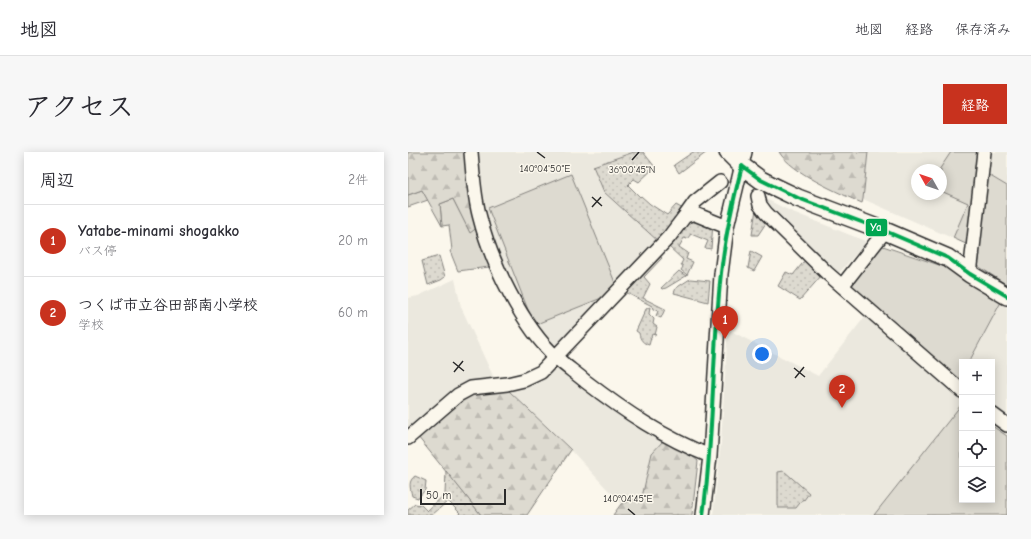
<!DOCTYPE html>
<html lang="ja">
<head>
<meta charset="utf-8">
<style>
  body { margin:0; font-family:"Comic Neue","Klee One",sans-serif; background:#f7f7f7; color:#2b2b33 }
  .controls { position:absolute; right:12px; bottom:12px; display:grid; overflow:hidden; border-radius:0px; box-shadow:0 2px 10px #0003 }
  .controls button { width:36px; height:36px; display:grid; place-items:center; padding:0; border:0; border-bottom:1px solid #e1e1e2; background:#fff; color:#2b2b33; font:20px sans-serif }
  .compass { position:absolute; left:503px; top:12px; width:36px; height:36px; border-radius:50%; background:#fff; box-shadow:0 2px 10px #0003; rotate:310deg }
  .scale { position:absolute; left:12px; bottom:10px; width:86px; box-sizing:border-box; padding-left:4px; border:2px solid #2b2b2b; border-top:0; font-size:11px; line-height:14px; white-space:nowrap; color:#2b2b2b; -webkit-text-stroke:3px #fbf7ec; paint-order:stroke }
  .you { position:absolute; left:354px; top:202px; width:14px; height:14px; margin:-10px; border:3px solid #fff; border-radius:50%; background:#1a73e8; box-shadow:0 0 0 6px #1a73e833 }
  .badge { display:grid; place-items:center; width:26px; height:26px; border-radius:50%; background:#c8321e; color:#fff; font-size:13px; font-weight:700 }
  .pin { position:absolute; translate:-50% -33px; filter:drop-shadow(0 1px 2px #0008) }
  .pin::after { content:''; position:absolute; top:21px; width:14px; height:12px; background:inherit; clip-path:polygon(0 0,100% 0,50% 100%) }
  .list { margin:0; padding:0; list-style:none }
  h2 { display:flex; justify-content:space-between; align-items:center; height:52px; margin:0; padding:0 16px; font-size:17px }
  h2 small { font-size:13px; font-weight:400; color:#7c7c81 }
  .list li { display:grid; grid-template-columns:26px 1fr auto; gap:12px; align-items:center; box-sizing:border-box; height:72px; padding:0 16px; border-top:1px solid #e1e1e2 }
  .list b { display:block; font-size:15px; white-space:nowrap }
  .list p { margin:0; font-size:13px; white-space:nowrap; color:#7c7c81 }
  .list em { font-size:13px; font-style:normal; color:#7c7c81 }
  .icon { flex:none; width:22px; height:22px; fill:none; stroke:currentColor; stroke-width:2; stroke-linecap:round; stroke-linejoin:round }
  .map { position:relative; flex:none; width:599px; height:363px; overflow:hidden; border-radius:0px }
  header { display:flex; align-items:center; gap:24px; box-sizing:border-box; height:56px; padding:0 20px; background:#fff; border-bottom:1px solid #e1e1e2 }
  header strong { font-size:19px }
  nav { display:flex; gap:22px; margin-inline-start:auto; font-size:14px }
  .intro { display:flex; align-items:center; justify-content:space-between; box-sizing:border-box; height:96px; padding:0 24px }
  h1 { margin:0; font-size:28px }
  .button { padding:10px 18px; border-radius:0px; background:#c8321e; color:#fff; font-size:14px; font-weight:700 }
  main { display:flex; gap:24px; padding:0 24px }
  aside { flex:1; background:#fff; border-radius:0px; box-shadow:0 2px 10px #0003 }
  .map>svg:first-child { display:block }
</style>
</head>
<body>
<header>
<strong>地図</strong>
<nav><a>地図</a><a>経路</a><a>保存済み</a></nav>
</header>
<div class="intro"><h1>アクセス</h1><a class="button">経路</a></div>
<main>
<aside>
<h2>周辺<small>2件</small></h2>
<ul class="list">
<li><span class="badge">1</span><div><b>Yatabe-minami shogakko</b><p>バス停</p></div><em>20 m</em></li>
<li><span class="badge">2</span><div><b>つくば市立谷田部南小学校</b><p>学校</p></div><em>60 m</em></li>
</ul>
</aside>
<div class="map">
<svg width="599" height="363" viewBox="0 0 599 363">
  <defs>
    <pattern id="forest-firs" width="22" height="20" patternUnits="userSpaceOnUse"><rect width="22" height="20" fill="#dddad0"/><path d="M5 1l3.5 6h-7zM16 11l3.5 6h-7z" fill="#bebbb3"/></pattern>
    <pattern id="garden-dots" width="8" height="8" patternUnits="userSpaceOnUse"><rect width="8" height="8" fill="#dddad0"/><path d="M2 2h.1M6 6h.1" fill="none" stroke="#bebbb3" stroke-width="1.8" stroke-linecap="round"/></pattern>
  </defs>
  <rect width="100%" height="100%" fill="#fbf7ec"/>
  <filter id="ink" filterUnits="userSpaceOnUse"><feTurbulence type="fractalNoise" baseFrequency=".025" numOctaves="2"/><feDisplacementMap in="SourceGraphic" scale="8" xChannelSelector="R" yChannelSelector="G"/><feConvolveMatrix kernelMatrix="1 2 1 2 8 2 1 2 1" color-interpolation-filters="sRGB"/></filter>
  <g filter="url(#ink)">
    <path fill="#ebe8de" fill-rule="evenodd" d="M70 0H226L186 14 196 40 251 90 144 199 96 122 73 57 77 53Z
      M460 0H570L560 93 455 47ZM509 18H533V42H509Z
      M581 0H599V34L579 22Z
      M355 47H358L380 58 457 89 456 93 429 123 355 51Z
      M47 127 53 155 84 222 88 229 0 280V146L10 144Z
      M593 150 599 154V264L584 254V210H561Z
      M459 162 554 245V348H584V268L599 279V363H305L313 290 319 190 321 178 410 224Z
      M148 214 255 289 244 301 234 345 213 352 163 298 100 238 139 221Z"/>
    <path fill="#dddad0" stroke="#84827e" d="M543 0H570L560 93 545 86 560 51 533 39V18H531Z
      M163 22 208 133 196 145 126 173 80 56Z
      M579 22 599 34V133L570 114 572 102 570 99Z
      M14 38 20 48 0 55V43Z
      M45 47 62 80 70 75 84 113 81 115 50 119 42 99 44 98 41 73 34 74 32 52Z
      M472 93 537 115 594 147 593 150 561 210H554V222L550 229 442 134Z
      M553 253 554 348H584V274L599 284V363H466Z"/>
    <path fill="url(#forest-firs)" stroke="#84827e" d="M0 0H60L70 75 62 81 45 47 32 52 34 74 14 38 0 43Z
      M371 0H460L455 47 454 51C431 41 384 21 371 0Z
      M100 238 163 298 119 363H73L10 285 59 244 72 241Z
      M255 289 284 304 290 309 284 363H205L213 352 234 345 244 301Z"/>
    <path fill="url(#garden-dots)" stroke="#84827e" d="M226 0H235L247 15 231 30 226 27 220 33 232 45 233 44 242 52 259 63 268 53 277 58 251 90 196 40 185 14Z
      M285 0H299L271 21 266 13Z
      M348 57 360 68 350 83H344Z
      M283 64 305 71 303 97 297 96 300 89 283 82 279 87 276 86 271 95 280 101 278 107 285 110 279 123 273 118 275 115 273 112 275 108 260 94Z
      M343 99 354 105 346 119 340 116Z
      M251 103 254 106 236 125 242 132 235 146 257 157 253 166 248 164 250 159 245 157 244 154 217 140Z
      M31 104 37 125 33 128 20 133 14 109Z
      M398 107 413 124 392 148 370 134 378 120 385 123Z
      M271 119 278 124 258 136 254 137 253 136Z
      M282 127 302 129 300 150 266 141 268 136Z
      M242 155 241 162 246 167 245 172 249 175 247 183 244 182 241 193C235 191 232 188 231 181L228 179 238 157Z
      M38 319 73 363H50L52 361 40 349 24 363H0V358L7 352 13 353 19 359 37 342Z
      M376 319 401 341 396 348 395 347 388 356H370V320Z
      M7 324 18 329 17 338 10 346 4 344C2 335 0 329 7 324Z"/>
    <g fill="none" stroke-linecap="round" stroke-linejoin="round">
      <defs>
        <path id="minor" d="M63 0C65 22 66 45 72 66 83 110 115 176 149 206 157 214 168 221 177 229 216 259 256 286 302 304
          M350 44 352 53 358 61 419 121 554 239
          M277 64 287 50 312 30
          M562 122 576 0
          M434 134 477 79
          M584 262 599 273
          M0 286 50 243 63 236 99 232 116 228 133 220 261 85 277 64 284 62H287L319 75
          M295 363 302 304 313 122 319 75 337 0"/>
        <path id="major" d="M320 0 334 14 353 28 367 35 390 46 477 79 540 106 562 122 599 144"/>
      </defs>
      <use href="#minor" stroke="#2b2b2b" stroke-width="16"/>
      <use href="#major" stroke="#2b2b2b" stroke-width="20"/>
      <use href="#minor" stroke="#fbf7ec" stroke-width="13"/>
      <use href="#major" stroke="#fbf7ec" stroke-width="17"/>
      <defs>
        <path id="bus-1" d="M334 14 353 28 390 46 477 79 540 106 562 122 599 144
          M295 363C306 283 304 202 313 121 317 85 325 49 334 14"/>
      </defs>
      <use href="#bus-1" stroke="#fbf7ec" stroke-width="7"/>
      <use href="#bus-1" stroke="#00a651" stroke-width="4"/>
    </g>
  </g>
  <path fill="none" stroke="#2b2b2b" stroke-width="1.5" d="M129 0 137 6M224 8 231 0M184 45 194 54M184 55 193 45M45 210 56 219M386 216 397 225M46 220 55 209M387 226 396 215M220 357 227 363"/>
  <g font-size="10" text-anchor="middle" fill="#2b2b2b" stroke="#fbf7ec" stroke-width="3" stroke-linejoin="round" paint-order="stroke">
    <text x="137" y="20">140°04'50"E</text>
    <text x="224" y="21">36°00'45"N</text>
    <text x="220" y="350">140°04'45"E</text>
  </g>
  <rect stroke="#fbf7ec" stroke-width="1.5" x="457" y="66" width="23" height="19" rx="4" fill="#00a651"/>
  <g font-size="11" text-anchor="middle" font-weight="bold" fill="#fff">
    <text x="468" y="79">Ya</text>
  </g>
</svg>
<div class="controls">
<button>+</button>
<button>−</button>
<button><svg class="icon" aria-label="locate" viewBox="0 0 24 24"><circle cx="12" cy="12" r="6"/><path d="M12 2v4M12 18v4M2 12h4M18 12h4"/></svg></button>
<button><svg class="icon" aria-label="layers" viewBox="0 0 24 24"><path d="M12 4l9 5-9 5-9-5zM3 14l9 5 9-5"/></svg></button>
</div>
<svg class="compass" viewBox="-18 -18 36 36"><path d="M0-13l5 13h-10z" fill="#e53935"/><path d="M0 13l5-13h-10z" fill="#7c7c81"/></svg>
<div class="scale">50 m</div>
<div class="you"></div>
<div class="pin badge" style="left:317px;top:187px">1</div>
<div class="pin badge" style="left:434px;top:256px">2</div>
</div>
</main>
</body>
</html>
